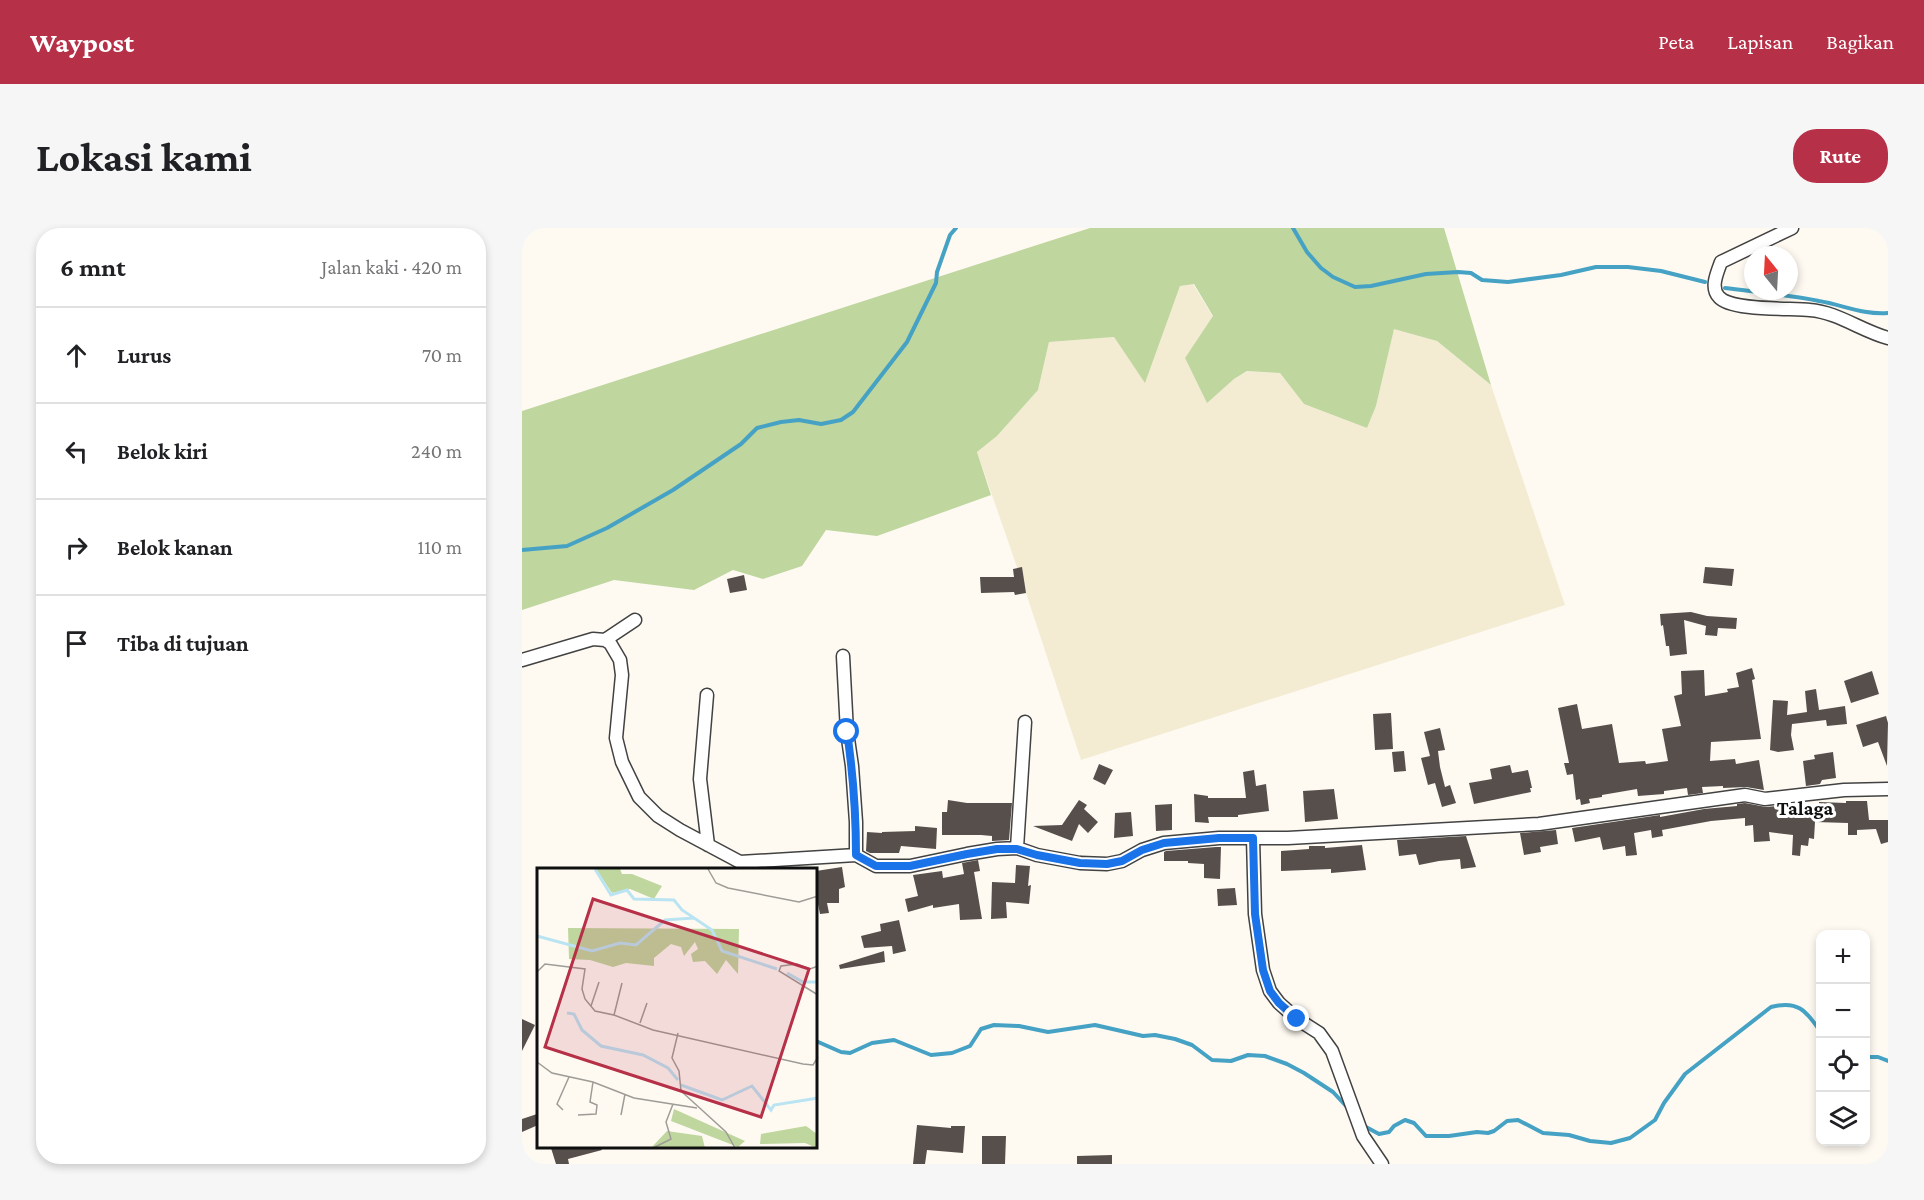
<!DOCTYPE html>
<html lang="id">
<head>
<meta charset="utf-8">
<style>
  body { margin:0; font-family:"Crimson Pro",serif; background:#f6f6f6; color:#202124 }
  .controls { position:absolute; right:18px; bottom:18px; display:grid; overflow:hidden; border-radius:12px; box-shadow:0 3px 9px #0003 }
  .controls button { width:54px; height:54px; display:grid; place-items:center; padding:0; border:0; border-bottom:2px solid #e0e0e0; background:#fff; color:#202124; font:30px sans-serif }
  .compass { position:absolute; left:1222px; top:18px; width:54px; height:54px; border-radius:50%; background:#fff; box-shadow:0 3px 9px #0003; rotate:342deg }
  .stop { position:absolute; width:18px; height:18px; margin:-14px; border:4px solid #1a73e8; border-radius:50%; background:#fff }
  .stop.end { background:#1a73e8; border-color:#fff; box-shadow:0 2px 6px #0008 }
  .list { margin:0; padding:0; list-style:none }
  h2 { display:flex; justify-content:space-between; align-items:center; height:78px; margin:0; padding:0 24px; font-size:26px }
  h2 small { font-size:20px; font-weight:400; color:#757577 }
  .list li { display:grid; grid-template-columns:39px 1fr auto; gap:18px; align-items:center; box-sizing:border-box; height:96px; padding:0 24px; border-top:2px solid #e0e0e0 }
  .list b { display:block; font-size:22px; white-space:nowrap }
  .list em { font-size:20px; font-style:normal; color:#757577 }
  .icon { flex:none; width:33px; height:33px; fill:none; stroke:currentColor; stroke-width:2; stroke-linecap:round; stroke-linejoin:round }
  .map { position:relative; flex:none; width:1366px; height:936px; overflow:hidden; border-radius:24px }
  header { display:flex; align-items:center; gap:36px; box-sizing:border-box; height:84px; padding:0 30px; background:#b63048; color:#fff }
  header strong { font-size:28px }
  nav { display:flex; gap:33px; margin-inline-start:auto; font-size:21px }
  .intro { display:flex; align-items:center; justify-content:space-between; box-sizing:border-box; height:144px; padding:0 36px }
  h1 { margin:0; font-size:42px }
  .button { padding:15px 27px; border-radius:24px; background:#b63048; color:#fff; font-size:21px; font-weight:700 }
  main { display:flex; gap:36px; padding:0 36px }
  aside { flex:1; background:#fff; border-radius:24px; box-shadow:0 3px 9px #0003 }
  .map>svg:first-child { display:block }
</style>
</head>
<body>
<header>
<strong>Waypost</strong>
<nav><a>Peta</a><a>Lapisan</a><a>Bagikan</a></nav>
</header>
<div class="intro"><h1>Lokasi kami</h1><a class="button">Rute</a></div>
<main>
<aside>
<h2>6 mnt<small>Jalan kaki · 420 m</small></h2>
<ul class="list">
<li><svg class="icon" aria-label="ahead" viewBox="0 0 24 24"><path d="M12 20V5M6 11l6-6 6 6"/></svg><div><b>Lurus</b></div><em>70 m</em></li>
<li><svg class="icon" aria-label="left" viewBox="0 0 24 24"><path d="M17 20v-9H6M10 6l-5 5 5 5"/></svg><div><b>Belok kiri</b></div><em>240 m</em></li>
<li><svg class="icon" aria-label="right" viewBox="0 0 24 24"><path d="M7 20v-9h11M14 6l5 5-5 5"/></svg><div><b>Belok kanan</b></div><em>110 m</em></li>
<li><svg class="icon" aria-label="arrive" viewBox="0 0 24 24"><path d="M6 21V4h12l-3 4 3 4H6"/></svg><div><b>Tiba di tujuan</b></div></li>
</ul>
</aside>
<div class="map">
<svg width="1366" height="936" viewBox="0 0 1366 936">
  <rect width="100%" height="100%" fill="#fefaf2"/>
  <path fill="#f3ecd3" d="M671 56 691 89 663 130 685 174 712 151 726 143 758 145 782 176 845 200 854 178 872 100 915 113 969 157 1043 377 559 532 504 365 455 224 475 208 516 162 527 114 592 109 623 154 658 58Z"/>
  <path fill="#bfd69e" d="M568 0H922L969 157 915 113 872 101 854 178 845 200 782 176 758 145 725 143 712 151 685 175 663 130 691 88 672 56 658 58 623 155 592 109 527 114 516 162 475 208 455 224 469 267 355 308 304 302 280 338 241 351 211 342 172 362 92 352 0 382V183Z"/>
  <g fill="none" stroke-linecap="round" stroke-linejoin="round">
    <path stroke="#46a2c4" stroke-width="4" d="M771 0 785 24 799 40 811 49 833 59 849 58 904 46 936 44 949 45 960 52 986 54 1039 47 1074 39H1106L1139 43 1183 54
      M1203 60C1234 64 1266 67 1297 73 1321 77 1341 87 1366 85
      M0 322 45 318 85 300 151 262 219 216 235 200 259 194 277 192 299 196 319 192 331 184 385 114 414 55 415 44 428 7 434 0
      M294 813 319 824 328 825 350 815 372 812 409 827 430 825 448 818 459 801 472 797 497 798 526 804 573 797 621 808 633 807 653 811 670 817 690 832 709 833 726 827 743 828 765 836 782 845 811 864 824 878
      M1344 829H1356L1366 833
      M844 899 857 906 867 904 872 898 883 892 892 895 904 908H927L955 904 966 905 972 903 985 893 996 892 1021 905 1047 907 1068 913 1089 915 1108 910 1133 892 1142 875 1163 846 1249 779C1275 772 1284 782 1298 803"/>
  </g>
  <path fill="#574f4c" d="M500 339 504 365 493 367 492 364 459 365 458 349H492L491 341Z
    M1183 339 1212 341 1210 358 1181 355Z
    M222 347 225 362 208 365 205 351Z
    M1169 384 1185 388 1215 390 1214 401 1196 400 1195 408 1183 407 1184 398 1162 392 1165 426 1148 428 1147 418H1144L1141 397 1139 398 1138 386Z
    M1230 440 1233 451 1230 452 1239 511 1189 514 1188 533 1213 531 1214 536 1237 532 1242 562 1224 559 1201 560V558L1180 559 1181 565 1166 567 1165 560 1142 563V566L1116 568 1115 561 1080 567V569L1067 571 1068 575 1059 577 1058 571 1054 572 1051 546 1045 547 1042 535H1047L1036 480 1055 476 1060 501 1090 496 1097 535 1123 533 1124 536 1146 533 1140 501 1159 498 1152 468 1160 466 1159 443 1182 442 1183 468 1206 464 1205 461 1217 459 1214 445Z
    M1350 443 1357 466 1329 475 1322 453Z
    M1294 461 1297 482 1323 478 1325 496 1305 498 1304 492 1270 496 1269 507 1272 522 1256 524 1248 522 1251 472 1266 473 1265 487 1285 484 1283 463Z
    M869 485 871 521 853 522 851 486Z
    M1364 488 1366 495 1365 538 1356 514 1341 519 1334 497Z
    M918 500 923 522 916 523 918 539 923 559 928 557 934 575 920 579 913 555 906 557 899 530 908 528 902 504Z
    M882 523 884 543 872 544 870 524Z
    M1311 524 1314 550 1300 552 1298 556 1284 558 1281 533 1293 531 1292 527Z
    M577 536 591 542 583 557 571 551Z
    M988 537 990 545 1006 542 1010 560H1008L1009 564 952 576 947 555 970 551 968 541Z
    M732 542 734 558 744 556 747 583 716 587V589H686L687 595 673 594 672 566 686 568V570H724L721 544Z
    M812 561 816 591 783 594 781 563Z
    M426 572 445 575H490L487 612 470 613V608L459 607H420V584H425Z
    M557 572 565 577 562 581 576 594 566 605 557 596 550 613 511 598 540 597Z
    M1324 573H1345L1347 592H1366V614L1359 616 1354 601 1335 602V607H1326V595L1293 594 1292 611 1287 610 1286 618 1279 617 1278 628 1270 627 1271 607 1247 604 1248 613 1232 614 1231 597 1223 598V590L1189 593 1140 602 1141 608 1130 610 1129 602 1112 605 1115 627 1104 628 1103 618 1081 622 1078 609 1053 614 1050 600 1138 587V589L1182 581 1215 578V576L1223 575 1244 579 1276 576 1297 578V574L1324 575Z
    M650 576V602L634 603 633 577Z
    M609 584 611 608 592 610 593 585Z
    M393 598 415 600 414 621 379 618 377 625H348L344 623 345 604 360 605V604L393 603Z
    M1034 602 1036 616 1018 619 1019 624 1002 627 998 605Z
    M944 608 954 639 939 641 938 631 917 633 897 637 894 626 877 628 875 612Z
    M840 617 844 642 809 645V641L759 643V623L787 621V618H803V620Z
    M694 619H699L698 651 682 650V636L666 635V633H642V624L644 623Z
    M456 632 458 643 452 644 460 691 438 692 437 676 411 680V677L386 684 383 671 396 668 391 647 420 643 421 650 442 646 440 635Z
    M494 637 508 638 506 658 509 657 507 676 484 674 485 690 469 691 470 654 493 655Z
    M320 639 323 659 317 661V675H305L307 685 298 686 296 676H294V643Z
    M713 660 715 677 696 678 695 661Z
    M377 692 384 723 371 726 370 718 342 720 339 708 359 703 358 696Z
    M362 723 363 734 318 741 317 737Z
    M0 791 13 797 0 823Z
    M15 886 16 897 0 904V891Z
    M395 897 429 900V898H443L441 925 405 922 403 936H391Z
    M460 908H484L483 936H460Z
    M29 920H79L80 922 46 931 47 936H34Z
    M590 927V936H555V928Z"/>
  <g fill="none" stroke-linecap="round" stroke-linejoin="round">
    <defs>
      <path id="minor" d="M1270 0 1199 34C1195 45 1188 60 1197 69 1209 83 1269 80 1288 82 1315 84 1340 103 1366 110
        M83 412 113 392
        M0 432 71 411 83 412 88 415 98 432 100 447 94 510 100 534 117 569 136 588 158 602 218 634 334 627V594L330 538 325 504 321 428
        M185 467 178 551 186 617
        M731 610 733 686 741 742 748 763 757 775 775 791 797 805 810 823 841 908 860 936
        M495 620 503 494
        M334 627 354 638H388L445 626 475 621 495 620 515 627 558 635 585 636 600 633 620 622 642 615 697 610H766L1017 596 1223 567 1243 571 1322 562 1366 561"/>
    </defs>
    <use href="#minor" stroke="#424242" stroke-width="15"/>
    <use href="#minor" stroke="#fff" stroke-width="12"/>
  </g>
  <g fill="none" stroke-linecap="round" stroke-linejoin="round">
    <path stroke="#1a73e8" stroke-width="8" d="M325 504C331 545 334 585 334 627L354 638H388L445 626 475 621H495L515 627 558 635 585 636 600 633 620 622 642 615 697 610H731L733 686 741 742 748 763 757 775 775 791"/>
  </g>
  <g text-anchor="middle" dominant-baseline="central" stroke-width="6" stroke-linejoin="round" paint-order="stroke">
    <g font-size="20" font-weight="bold" fill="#0f0f0f" stroke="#fff">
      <text x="1283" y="580">Talaga</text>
    </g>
  </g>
  <g transform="translate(15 640)">
    <rect width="280" height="280" fill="#fefaf2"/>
    <path d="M59 1H83L85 6H95L125 18 117 31 93 21 75 25ZM31 60 202 61 201 106 189 92 180 106 168 93 156 94 154 86 161 81 158 74 147 88 144 79 134 76 117 90V98L89 95 76 99 53 92 32 91ZM137 241 208 273 201 279 134 253ZM269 258 280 266V280L268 275 223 276 224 266ZM130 263 165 268 168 280H114Z" fill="#bfd69e"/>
    <path fill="none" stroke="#bae4f2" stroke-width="3" d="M58 1 74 27 90 22 97 31 137 32 145 42 175 62 185 83 240 101M0 68 55 83 83 75 99 77 128 52 157 50M250 105 266 114H281M30 145 37 146 45 162 64 178 106 187 131 200 141 212M144 217 185 232 215 218 234 242 237 237 281 230"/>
    <path fill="none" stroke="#9e9c97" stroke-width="1.5" d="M171 1 179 15 191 20 262 34 281 28M281 98 273 101 260 96 244 98 242 103 281 127M0 104 8 96 48 101 45 121 48 131 58 143 77 147 85 115M54 138 62 114M77 147 116 162 266 196 276 197 281 189M103 155 110 135M141 165 135 190 142 203 144 223 189 264 198 280M0 194 15 205 56 214 97 230 160 240M26 242 20 236 32 209M41 247 59 246 60 237 53 234 56 214M84 247 88 226M118 279 134 271 129 254 136 236"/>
    <path fill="#b63048" fill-opacity="0.15" stroke="#b63048" stroke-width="3" d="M56 31 272 101 224 249 8 179Z"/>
    <rect width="280" height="280" fill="none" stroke="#0f0f0f" stroke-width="3"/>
  </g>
</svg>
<div class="controls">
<button>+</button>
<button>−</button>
<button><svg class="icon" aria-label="locate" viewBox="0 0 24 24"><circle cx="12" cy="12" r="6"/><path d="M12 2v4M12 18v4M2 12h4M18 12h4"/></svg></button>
<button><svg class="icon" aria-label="layers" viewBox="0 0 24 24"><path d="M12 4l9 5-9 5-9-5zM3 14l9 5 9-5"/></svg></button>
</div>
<svg class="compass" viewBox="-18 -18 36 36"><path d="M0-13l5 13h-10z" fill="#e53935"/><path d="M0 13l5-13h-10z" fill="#757577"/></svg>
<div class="stop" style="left:325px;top:504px"></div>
<div class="stop end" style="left:775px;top:791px"></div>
</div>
</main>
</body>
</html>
